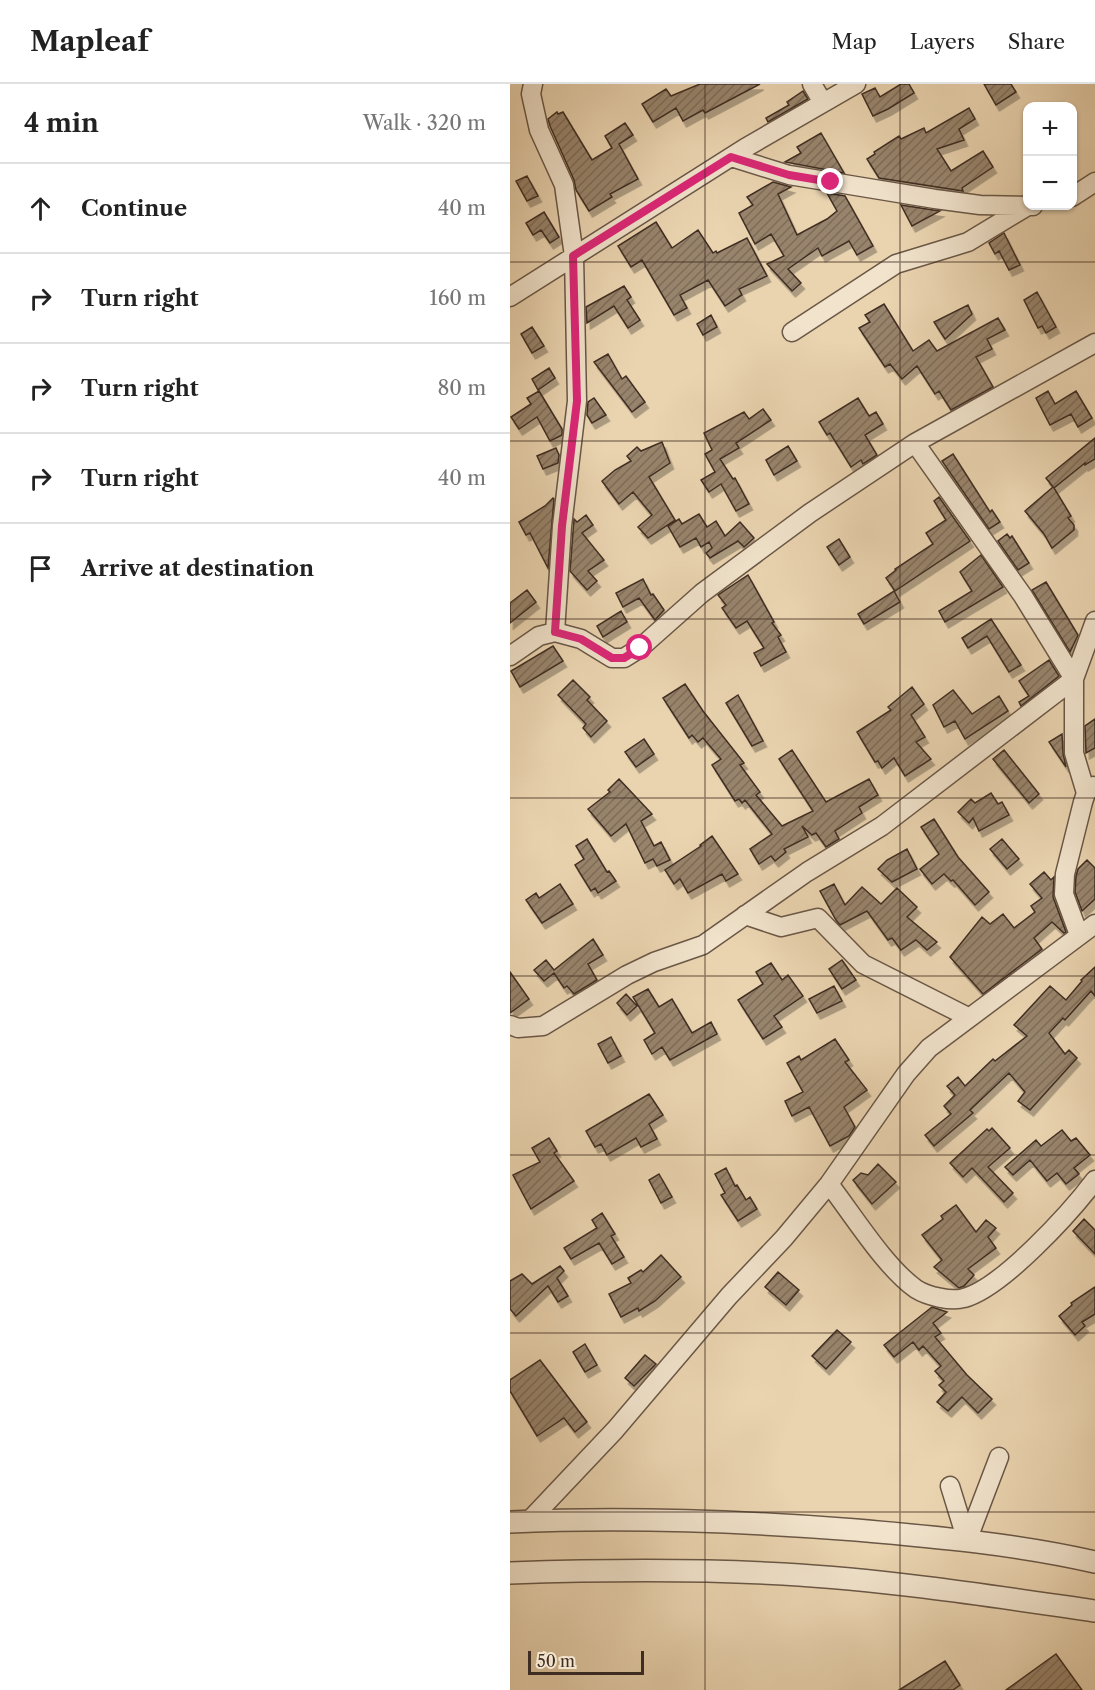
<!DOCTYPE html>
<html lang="en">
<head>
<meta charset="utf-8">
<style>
  body { margin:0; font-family:"Libre Caslon Text",serif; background:#f2f2f2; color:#222 }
  .controls { position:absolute; right:18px; top:18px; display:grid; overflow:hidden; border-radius:12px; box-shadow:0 2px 4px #0004 }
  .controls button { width:54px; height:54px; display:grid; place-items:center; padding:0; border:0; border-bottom:2px solid #e0e0e0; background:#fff; color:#222; font:30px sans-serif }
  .scale { position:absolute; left:18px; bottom:15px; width:116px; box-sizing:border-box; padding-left:6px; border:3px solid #3f2d22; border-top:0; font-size:16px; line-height:21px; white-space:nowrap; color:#3f2d22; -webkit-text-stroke:4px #f1e3cc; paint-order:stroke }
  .stop { position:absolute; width:18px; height:18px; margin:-14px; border:4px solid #db2777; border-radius:50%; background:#fff }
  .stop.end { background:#db2777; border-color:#fff; box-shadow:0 2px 6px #0008 }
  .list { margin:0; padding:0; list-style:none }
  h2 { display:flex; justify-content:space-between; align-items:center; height:78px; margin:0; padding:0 24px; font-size:26px }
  h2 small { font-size:20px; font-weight:400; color:#767676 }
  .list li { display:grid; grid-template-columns:39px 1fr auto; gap:18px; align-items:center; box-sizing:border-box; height:90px; padding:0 24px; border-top:2px solid #e0e0e0 }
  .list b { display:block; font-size:22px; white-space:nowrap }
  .list em { font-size:20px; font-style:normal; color:#767676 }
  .icon { flex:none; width:33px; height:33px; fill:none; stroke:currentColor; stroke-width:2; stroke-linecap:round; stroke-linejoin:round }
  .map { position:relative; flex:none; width:585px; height:1606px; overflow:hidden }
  header { display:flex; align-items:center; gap:36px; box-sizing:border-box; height:84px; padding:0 30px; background:#fff; border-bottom:2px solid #e0e0e0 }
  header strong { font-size:28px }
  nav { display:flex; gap:33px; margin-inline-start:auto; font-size:21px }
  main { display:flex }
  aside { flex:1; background:#fff }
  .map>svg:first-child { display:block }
</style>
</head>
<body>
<header>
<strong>Mapleaf</strong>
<nav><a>Map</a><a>Layers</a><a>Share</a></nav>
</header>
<main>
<aside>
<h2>4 min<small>Walk · 320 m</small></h2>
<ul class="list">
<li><svg class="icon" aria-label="ahead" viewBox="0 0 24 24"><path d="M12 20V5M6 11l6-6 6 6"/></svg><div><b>Continue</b></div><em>40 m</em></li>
<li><svg class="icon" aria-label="right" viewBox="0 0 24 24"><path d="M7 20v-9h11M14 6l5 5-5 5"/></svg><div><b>Turn right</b></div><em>160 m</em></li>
<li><svg class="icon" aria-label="right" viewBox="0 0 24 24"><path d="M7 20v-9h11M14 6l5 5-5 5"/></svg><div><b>Turn right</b></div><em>80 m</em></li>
<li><svg class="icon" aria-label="right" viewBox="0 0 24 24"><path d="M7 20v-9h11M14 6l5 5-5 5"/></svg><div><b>Turn right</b></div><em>40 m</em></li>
<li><svg class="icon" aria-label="arrive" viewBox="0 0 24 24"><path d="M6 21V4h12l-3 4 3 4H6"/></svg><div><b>Arrive at destination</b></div></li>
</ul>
</aside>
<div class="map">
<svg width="585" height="1606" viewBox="0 0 585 1606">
  <defs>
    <pattern id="building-hatch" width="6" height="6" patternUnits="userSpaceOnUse" patternTransform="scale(1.5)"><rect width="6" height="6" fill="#98846c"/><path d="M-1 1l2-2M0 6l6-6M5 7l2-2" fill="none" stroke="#7d6c58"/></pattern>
    <filter id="shadow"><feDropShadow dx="3.5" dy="6" stdDeviation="0" flood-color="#0004"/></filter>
  </defs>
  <rect width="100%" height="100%" fill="#ead4b0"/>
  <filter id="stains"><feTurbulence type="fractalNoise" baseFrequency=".00333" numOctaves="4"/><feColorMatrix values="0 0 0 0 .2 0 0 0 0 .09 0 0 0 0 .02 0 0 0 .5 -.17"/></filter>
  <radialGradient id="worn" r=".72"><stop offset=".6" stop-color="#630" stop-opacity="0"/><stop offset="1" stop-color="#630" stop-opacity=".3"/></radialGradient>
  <path fill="url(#building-hatch)" stroke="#3f2d22" stroke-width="1.5" filter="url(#shadow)" d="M190 0H250L195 29 193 26 173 37 166 24 143 38 132 20 156 5 161 12Z
    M391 0H399L404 9 378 25 363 32 352 10 365 4 370 13Z
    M474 0H501L506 8 486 21Z
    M293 7 298 15 258 38 256 34 279 21 277 18Z
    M459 24 465 35 449 45 454 56 427 65 441 87 473 67 483 83 452 104 453 107 369 94 357 75 365 70 364 68 389 52 391 55 414 44 416 49Z
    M47 28 48 30 53 28 82 76 102 64 95 52 115 39 123 51 109 60 128 95 100 110 102 113 79 127 66 106 64 96 40 42 38 35Z
    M311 49 334 89 275 78 291 69 287 63Z
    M17 92 28 112 17 117 6 97Z
    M263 98 281 103 268 110 287 151 317 135 327 127 317 109 335 112 363 162 347 171 339 157 312 172 308 164 278 185 291 199 282 207 257 180 274 172 261 150 245 160 229 129 243 121 237 113Z
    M391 121 423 126 430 127 402 142Z
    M34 128 49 153 40 159 31 146 23 151 16 139Z
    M146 138 162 164 188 146 203 169 206 167 207 169 237 154 257 192 229 205 232 211 215 222 198 196 170 211 177 224 164 231 132 176 121 183 108 162Z
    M494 149 510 181 499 186 489 167 485 170 479 159Z
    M114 202 121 213 117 216 130 236 118 244 104 222 77 239 76 223Z
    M527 208 546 243 536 249 532 242 528 244 514 216Z
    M374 220 403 267 419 256 427 267 488 234 495 246 477 255 482 265 466 273 483 303 441 326 429 307 425 310 407 282 392 295 380 280 375 283 349 244 360 238 355 231Z
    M458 221 462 230 435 255 424 238Z
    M201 231 207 243 193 251 187 240Z
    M22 243 34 262 22 269 11 250Z
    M98 270 112 295 116 292 135 318 122 328 84 278Z
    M39 284 45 294 28 306 22 295Z
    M29 307 52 345V351L40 357 27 333 9 345 1 333 21 320 17 314Z
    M538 307 545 320 566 307 582 334 568 343 561 330 540 341 526 314Z
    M84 314 96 331 82 339 77 331 78 318Z
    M348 314 359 332 366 328 373 340 355 351 367 371 353 380 351 376 341 383 320 349 317 351 309 338Z
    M253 325 261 336 226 359 229 364 210 375 223 395 225 394 239 420 226 427 211 400 199 408 191 396 205 388 195 370 202 366 194 349 234 328 239 335Z
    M585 354V375L575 381V379L544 404 561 432 558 434 564 441V446L542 464 534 450 515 427 543 403 536 394Z
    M152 358 160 379 139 393 165 436 138 454 128 443 142 431 123 408 109 420 92 397 105 386 121 377 117 372 127 363 131 367Z
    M278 362 287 377 264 391 256 376Z
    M46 364 49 371 48 379 33 385 27 372Z
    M443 370 480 428 482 426 490 438 479 445 432 377Z
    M429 413 460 457 385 507 376 494 386 486 385 485 423 460 416 449 436 436 424 417Z
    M43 414 44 415 38 484 20 449 16 451 9 438 35 422Z
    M189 430 197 443 206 437 215 452 230 438 244 454 234 463 228 457 200 474 196 469 202 464 199 458 191 463 186 454 170 463 158 442 169 435 172 440Z
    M76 431 83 441 72 449 94 476 78 487 87 497 77 506 60 487 64 435 67 438Z
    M497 450 500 454 502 452 519 479 508 486 488 457Z
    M329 455 340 473 329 481 317 463Z
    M471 471 493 503 435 538 429 527 462 507 450 488Z
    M238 491 264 538 262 539 271 551 268 553 276 568 251 582 244 569 254 564 237 537 226 544 212 524 216 521 208 511Z
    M133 495 141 511 143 510 154 526 145 536 129 514 113 523 106 509Z
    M536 498 568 551 560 568 522 506Z
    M17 506 26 518 0 539V519Z
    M384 507 390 518 354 540 348 530Z
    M111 527 117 538 93 553 87 542Z
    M481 535 511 581 499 588 477 552 458 564 452 554Z
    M43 562 53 577 10 603 1 587Z
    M539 576 549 592 511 622 509 618 519 612 509 597Z
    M63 596 80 613 77 616 97 637 81 653 73 644 76 640 48 611Z
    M175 600 193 627 234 679 230 681 250 708 246 711 272 742 303 727 269 675 282 666 316 718 359 695 368 711 349 723 352 729 325 747 329 755 316 763 306 749 302 751 292 742 298 753 274 765 276 768 265 777 261 772 249 780 240 765 262 750 235 716 232 719 229 715 225 717 202 681 211 675 193 654 188 658 182 651 179 654 153 614Z
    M402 603 414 620 401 631 415 653 406 658 421 675 395 692 384 674 372 684 368 677 365 678 347 648 381 626 378 623Z
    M443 606 462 630 489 612 498 627 455 655 445 637 434 643 423 621Z
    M228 611 253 657 242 662 216 619Z
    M585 635V664L576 669 575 642Z
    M552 650 553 669 556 683 539 658Z
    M134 655 144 670 126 683 115 668Z
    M494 666 529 710 519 719 483 675Z
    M109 695 142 730 131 737 144 762 151 758 160 776 147 782 143 775 135 779 116 740 101 752 78 725 100 708 98 706Z
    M481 709 488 720 492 718 499 731 469 747 463 734 459 739 448 728 461 715 465 719Z
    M424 735 448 773 479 808 465 821 443 796 441 797 434 790 422 800 410 785 429 770 411 743Z
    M202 752 228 790 216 797 212 790 178 809 170 795 164 800 155 786 191 762 190 761Z
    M77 755 97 788 99 787 106 797 88 809 85 804 81 807 65 781 74 775 66 762Z
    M492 755 509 775 497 785 480 765Z
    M397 765 407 785 382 798 368 785 377 776Z
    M577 776 585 784V815L572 827 565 808 566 792 568 785Z
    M534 788 541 796 544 793 543 813 556 848 554 849 542 838 524 854 532 865 473 910 440 873 472 833 480 840 493 830 504 844 525 828 521 822 532 814 520 800Z
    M50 800 63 820 32 839 16 816 26 809 29 814Z
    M324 800 335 821 352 803 371 820 387 804 407 823 397 833 427 858 417 866 406 856 391 866 382 854 378 856 357 827 330 841 326 836 310 807Z
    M83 855 93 871 78 880 87 896 64 910 57 902 54 904 44 889 34 897 24 886 36 876 44 886Z
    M332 876 346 896 332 905 319 885Z
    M261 879 272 896 278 891 293 912 264 932 272 943 253 955 228 916 253 900 246 888Z
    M585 883V912L581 907 555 936 553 934 539 949 555 970 559 966 567 974 520 1026 508 1017 515 1008 499 989 460 1026 463 1029 424 1062 415 1051 441 1030 434 1022 445 1011 437 1002 448 993 455 1002 483 975 485 977 517 952 504 941 540 902 556 916 572 897 571 896Z
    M0 888 19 915 0 929Z
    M324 902 332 917 307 929 299 915Z
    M138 905 149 923 162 915 182 949 201 938 207 950 160 976 152 963 142 970 134 956 145 949 123 913Z
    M116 910 127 922 117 931 107 919Z
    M101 953 111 972 98 979 88 960Z
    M325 955 339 976 335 978 357 1006 334 1023 345 1043 339 1052 320 1062 299 1023 282 1032 275 1017 293 1008 277 979 289 972 291 976Z
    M139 1010 153 1031 139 1040 147 1055 131 1063 126 1054 97 1071 91 1060 85 1063 76 1047Z
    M482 1044 500 1064 478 1083 503 1109 494 1118 462 1084 453 1093 440 1079 477 1045 479 1047Z
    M552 1046 561 1057 566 1054 580 1071 564 1084 569 1090 556 1100 547 1089 537 1097 520 1076 503 1091 495 1083 526 1056 531 1062Z
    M39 1054 47 1067 44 1069 64 1097 21 1125 3 1091 30 1078 22 1064Z
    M368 1080 386 1098 362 1120 343 1096 351 1089 358 1091Z
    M216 1084 225 1102 227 1101 236 1116 240 1113 247 1125 228 1137 211 1111 215 1109 205 1090Z
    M149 1090 162 1113 151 1119 139 1096Z
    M446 1121 466 1148 476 1136 486 1144 478 1153 486 1164 458 1185 464 1191 454 1202 449 1204 424 1183 432 1176 412 1151 433 1135 431 1132Z
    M92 1129 105 1150 101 1152 114 1173 102 1180 89 1159 61 1175 54 1164 87 1144 82 1136Z
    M574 1135 585 1146V1170L563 1147Z
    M151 1171 171 1193 145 1217 129 1227 128 1224 111 1233 99 1210 121 1199 118 1194 131 1186 133 1188Z
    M50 1182 54 1187 47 1194 58 1212 48 1218 38 1202 6 1232 0 1225V1197L12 1190 22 1200Z
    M268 1188 289 1206 276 1221 255 1203Z
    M585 1203V1230L572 1238 575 1242 565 1251 549 1232 562 1221 561 1219Z
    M422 1223 437 1228 423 1239 431 1249 425 1253 457 1291 482 1315 468 1329 452 1313 438 1327 427 1318 436 1308 429 1301 434 1297 425 1287 431 1282 413 1262 409 1266 403 1258 384 1273 374 1261Z
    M327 1246 341 1258 316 1285 302 1272Z
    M75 1260 87 1281 75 1288 63 1268Z
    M135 1271 146 1280 124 1302 115 1294Z
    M30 1276 77 1338 65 1348 54 1334 27 1352 0 1307V1296Z
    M546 1570 572 1606H496Z
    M435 1577 450 1601 443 1606H389Z"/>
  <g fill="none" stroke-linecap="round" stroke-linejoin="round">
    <defs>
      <path id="minor" d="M23 0 21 10 29 46 54 101 64 172 67 317 52 442 45 548
        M302 0 313 19
        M221 73 279 91 425 115 470 121 523 122
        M562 113 585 98
        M0 213 235 64 346 0
        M282 248 386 180 458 158 516 123
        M405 359 513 512 564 595V669L576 709
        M0 572 29 552 45 548 71 555 102 574H114L130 564 192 509 300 429 405 359 585 259
        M235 831 271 843 308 834 353 880 458 933
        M569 851 554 810 555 790 573 718 576 709 583 702
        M0 941 8 944 33 942 117 891 144 878 193 861 297 788 372 742 564 595 585 537
        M319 1100C343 1131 375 1183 406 1205 417 1212 441 1218 454 1214 492 1204 561 1128 585 1096
        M440 1402 457 1457 489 1373
        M19 1437 105 1346 219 1212 274 1154 319 1100 396 990 419 964 585 840"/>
      <path id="tertiary" d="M0 1438C115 1433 231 1437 346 1446 426 1453 506 1460 585 1478
        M0 1489C91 1486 182 1485 273 1490 378 1496 481 1512 585 1527"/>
    </defs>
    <use href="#minor" stroke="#6a5746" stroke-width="21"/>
    <use href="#tertiary" stroke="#6a5746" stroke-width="24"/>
    <use href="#minor" stroke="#f1e3cc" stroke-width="18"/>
    <use href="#tertiary" stroke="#f1e3cc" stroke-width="21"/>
  </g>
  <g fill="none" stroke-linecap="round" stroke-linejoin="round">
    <path stroke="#db2777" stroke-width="8" d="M130 564 114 574H102L71 555 45 548 52 442 67 317 63 172 221 73 279 91 321 98"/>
  </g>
  <path fill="none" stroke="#3f2d22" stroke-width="1.5" stroke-opacity="0.55" d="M195 0V1606M390 0V1606M0 178H585M0 357H585M0 535H585M0 714H585M0 892H585M0 1071H585M0 1249H585M0 1428H585"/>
  <rect width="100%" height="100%" filter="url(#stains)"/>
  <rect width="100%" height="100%" fill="url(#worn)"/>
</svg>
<div class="controls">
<button>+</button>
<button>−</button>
</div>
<div class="scale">50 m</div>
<div class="stop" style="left:130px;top:564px"></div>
<div class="stop end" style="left:321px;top:98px"></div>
</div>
</main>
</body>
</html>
